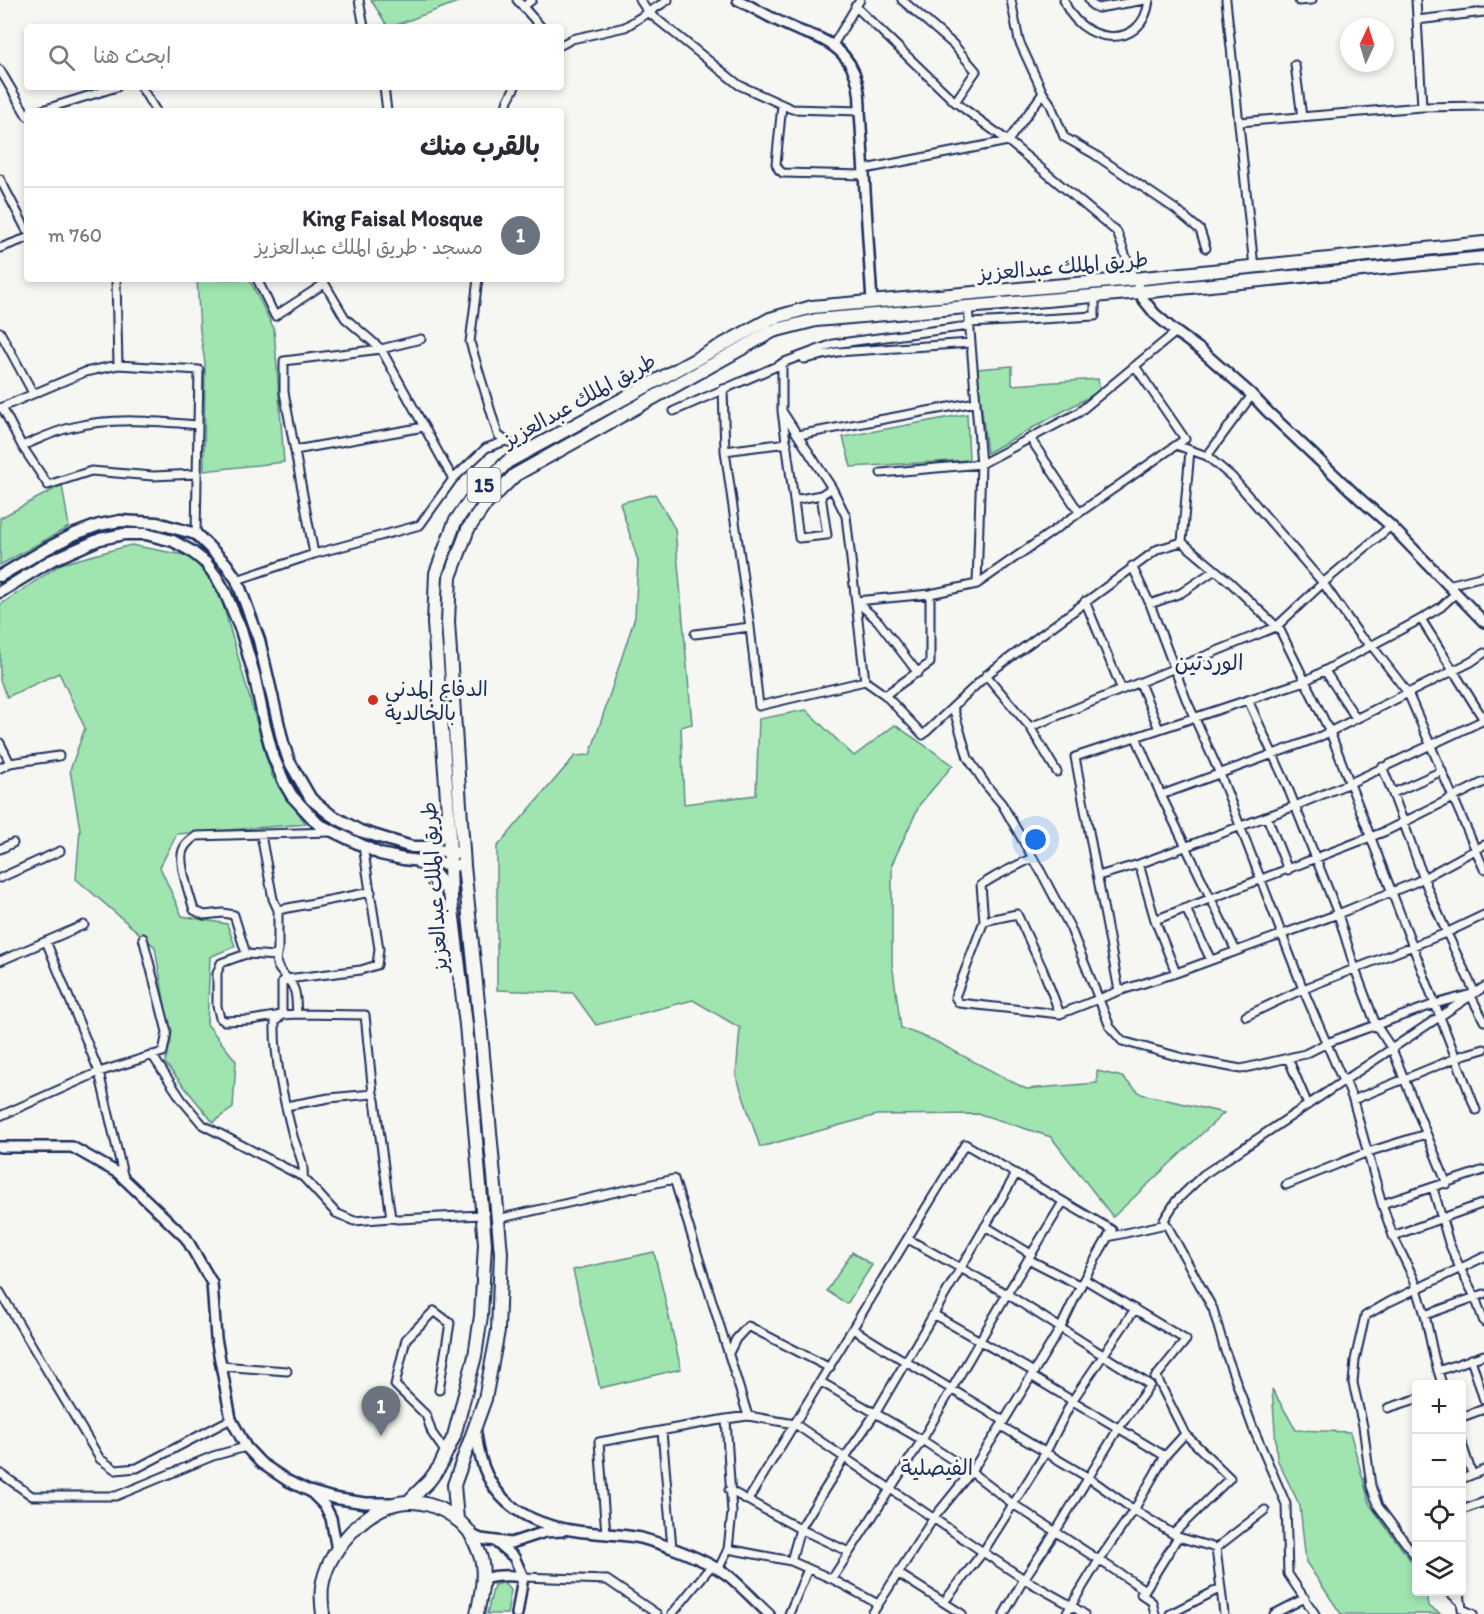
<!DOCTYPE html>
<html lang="ar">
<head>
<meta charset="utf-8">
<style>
  body { margin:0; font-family:Itim,"Playpen Sans Arabic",sans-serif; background:#f7f7f7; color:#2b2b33; direction:rtl }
  .controls { position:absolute; right:18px; bottom:18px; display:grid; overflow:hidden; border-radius:6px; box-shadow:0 3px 9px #0003 }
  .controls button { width:54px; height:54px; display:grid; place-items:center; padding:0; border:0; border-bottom:2px solid #e1e1e2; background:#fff; color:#2b2b33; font:30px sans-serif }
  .compass { position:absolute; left:1340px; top:18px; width:54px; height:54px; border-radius:50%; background:#fff; box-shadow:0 3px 9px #0003; rotate:4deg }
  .you { position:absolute; left:1036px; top:840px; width:21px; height:21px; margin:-15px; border:4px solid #fff; border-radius:50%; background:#1a73e8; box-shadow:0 0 0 9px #1a73e833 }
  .badge { display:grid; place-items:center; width:39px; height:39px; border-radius:50%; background:#db2777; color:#fff; font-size:20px; font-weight:700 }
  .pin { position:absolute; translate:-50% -50px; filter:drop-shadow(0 2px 3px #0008) }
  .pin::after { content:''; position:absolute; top:32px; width:21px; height:18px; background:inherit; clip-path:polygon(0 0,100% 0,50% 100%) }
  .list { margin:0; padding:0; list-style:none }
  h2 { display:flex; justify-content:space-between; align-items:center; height:78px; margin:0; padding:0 24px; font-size:26px }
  h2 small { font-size:20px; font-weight:400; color:#7c7c81 }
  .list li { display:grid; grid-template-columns:39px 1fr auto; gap:18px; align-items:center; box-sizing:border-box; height:96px; padding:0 24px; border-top:2px solid #e1e1e2 }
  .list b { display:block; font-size:22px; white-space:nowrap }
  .list p { margin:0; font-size:20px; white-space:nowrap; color:#7c7c81 }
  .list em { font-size:20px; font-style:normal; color:#7c7c81 }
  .icon { flex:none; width:33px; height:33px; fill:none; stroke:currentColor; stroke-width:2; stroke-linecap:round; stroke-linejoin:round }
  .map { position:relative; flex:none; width:1484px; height:1614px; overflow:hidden; direction:ltr }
  .search { position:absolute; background:#fff; box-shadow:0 3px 9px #0003; left:24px; top:24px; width:540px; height:66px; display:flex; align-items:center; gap:15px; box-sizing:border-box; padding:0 21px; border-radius:6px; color:#7c7c81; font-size:22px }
  .panel { position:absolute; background:#fff; box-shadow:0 3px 9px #0003; left:24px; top:108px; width:540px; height:174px; border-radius:6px; direction:rtl }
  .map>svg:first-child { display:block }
</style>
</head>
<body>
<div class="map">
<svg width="1484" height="1614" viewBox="0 0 1484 1614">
  <rect width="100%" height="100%" fill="#f6f6f2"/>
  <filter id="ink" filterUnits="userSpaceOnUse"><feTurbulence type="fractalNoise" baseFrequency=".0167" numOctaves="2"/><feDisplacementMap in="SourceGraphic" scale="12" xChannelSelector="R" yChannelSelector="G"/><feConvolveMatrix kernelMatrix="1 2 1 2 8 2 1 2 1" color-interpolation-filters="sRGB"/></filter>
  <g filter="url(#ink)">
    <path fill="#a0e4b0" stroke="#5e8a87" stroke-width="1.5" d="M371 0H463L391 27H388Z
      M197 279H249L274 329 284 462 204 471 205 363 200 331Z
      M1012 366V385L1098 379 1100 391 987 453 977 369Z
      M967 414 969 460 851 467 843 437Z
      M62 485 69 527 0 565V518Z
      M655 494 675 529 692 724 681 727 684 804 756 795 759 719 806 710 854 756 895 725 953 765 920 804 892 864V963L901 1028 933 1040 1026 1089 1097 1083V1071L1122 1077 1141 1094 1224 1113 1113 1217 1051 1137 980 1114 877 1115 760 1147 736 1075 740 1028 693 1000 596 1025 573 993 497 990V847L575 756 590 755 635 617 638 561 620 503Z
      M131 545 189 556 218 587 272 776 306 824 177 834 160 867 182 916 227 924 235 946 210 957 207 1024 236 1061 233 1108 213 1122 165 1063 171 1041 155 947 76 879 80 829 70 770 85 728 59 673 7 697 0 680V605L61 564Z
      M654 1252 681 1369 600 1388 573 1270Z
      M852 1252 872 1265 847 1304 827 1291Z
      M1272 1389 1296 1430 1350 1432 1370 1505 1416 1568V1592H1426L1428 1606 1441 1614H1341L1306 1562 1300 1506 1277 1459Z
      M503 1583 511 1590 507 1614H487L494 1585Z"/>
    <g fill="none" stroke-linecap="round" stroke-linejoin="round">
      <defs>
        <path id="street" d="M359 0 364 27
          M517 0 541 27
          M640 0 648 12 739 85 792 109 860 111
          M902 0 953 44 976 71 955 102
          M1011 0 1019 41 1043 93 1050 103 1064 137 1094 154 1175 209 1200 230 1206 248
          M1064 0C1078 43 1143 54 1149 0
          M1089 0 1092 5 1098 8 1145 0
          M1226 0 1254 267
          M1299 0V1L1312 0
          M855 6 955 102 1008 141 1117 232 1134 279
          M523 7 532 0
          M1417 20 1484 12
          M561 45 572 39 625 27 668 0
          M833 45 860 0
          M1295 65 1302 117
          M0 70 27 116
          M141 87 156 111
          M384 87 387 111
          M782 105 776 164 779 170 783 173 865 175
          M1422 107 1484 106
          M39 111 117 87
          M505 111 508 100 515 87
          M1239 122 1422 107 1416 0
          M865 169 1008 141 1043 93
          M0 179 27 231
          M0 248 27 238
          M116 279 118 365
          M257 279 275 316 324 284
          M322 279 345 318 381 349 453 479
          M968 307 981 464 977 584
          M969 323 1095 316V296
          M0 332 33 393
          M804 359 837 352 971 343
          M723 389 725 451 750 627 759 706 865 681
          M2 407 22 446C37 440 53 432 69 428 110 417 156 421 198 425
          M0 408 85 372 118 365 199 370 196 534
          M674 411 784 363
          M782 411 832 488 846 516 865 681 885 695 923 735 989 673 1158 549 1182 542 1231 583 1280 630 1330 732 1476 1110
          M798 435 976 402
          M1030 438 1079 512
          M506 441 528 450
          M1176 445 1207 456 1232 477 1323 583 1360 636 1372 646 1408 693 1484 869
          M22 446 48 485 91 471 153 476 197 474
          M295 450 424 427
          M725 451 787 443
          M1207 456 1252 395
          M881 473 981 464 1078 413 1176 332
          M821 495 827 535 799 538 782 411V363L833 344 969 326
          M794 500 821 495 832 488
          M1182 542 1190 450
          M314 554 284 392V361L381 349 421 339
          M1132 566 1150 604 1186 699 1220 774 1303 989 1343 1081
          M237 580 314 554 420 525 453 479 486 448 506 441 498 435 470 342 478 279
          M1448 585 1484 576
          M856 601 930 594 977 584 1185 439 1135 366
          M856 601 878 621 918 673
          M1085 601 1122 690
          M1150 604 1181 593 1215 570
          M1421 619 1484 720
          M695 634 750 627
          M1325 671 1356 718
          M986 675 1030 727 1057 772
          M1140 683 1159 729
          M885 695 930 663V594
          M1248 700 1286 783 1338 914 1355 969 1376 1025 1392 1049 1447 1184
          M953 707 968 758 986 785 1002 804 1041 872 1070 927 1110 1027 1122 1041 1187 1059 1241 1069 1305 1054 1327 1043 1348 1035 1435 1004 1475 993C1457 955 1439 918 1424 879 1410 842 1398 804 1382 767
          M1030 727 1276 627 1323 583 1391 526
          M1136 737 1161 795 1236 951
          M0 743 10 763 0 768
          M10 763 59 756
          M1393 793 1442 771
          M1161 795 1317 738 1471 662 1484 653
          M1267 817 1288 870
          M261 835 273 899 278 910V950C271 972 288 973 294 989 297 996 296 1006 297 1014
          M0 849 13 843
          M1032 858 996 876 981 885 984 921 955 997 959 1003 1060 1014 1119 991 1176 973 1338 914 1416 882 1484 845
          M1139 864 1155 920
          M1098 876 1139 864 1295 806 1350 783 1484 720
          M0 878 60 851
          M1186 909 1211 960
          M278 910 371 892
          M984 921 1017 914 1043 970 1060 1014
          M46 941 99 1072 124 1179
          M246 954 221 963 217 973V1006L220 1018 224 1021 251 1020 282 1015V982L287 979 361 970 377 965 379 949 363 846
          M276 956 246 954 234 915 223 913 204 915 194 910C190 896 180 869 182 854 183 846 189 841 196 836L331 832
          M0 961 84 925
          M1176 973 1155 920 1386 831 1484 782
          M1119 991 1075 757 1305 681 1421 619 1441 607 1456 593
          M1471 996 1484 1021
          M1246 1016 1303 989 1446 933 1484 915
          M152 1055 182 1100 203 1125 303 1177 336 1213 354 1221 391 1218 398 1219 482 1215
          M1288 1058 1308 1105
          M1345 1080 1353 1100 1382 1204 1393 1236 1414 1279 1425 1315 1434 1357 1442 1384
          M1353 1100 1463 1055 1484 1049
          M286 1106 329 1098 373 1094
          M0 1116 99 1072 163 1052 167 1032 143 938
          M303 1177C305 1163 297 1150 293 1136 284 1101 274 1059 275 1022L282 1015 297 1014 365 1015 373 1094 375 1100 391 1218
          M1286 1185 1368 1152 1426 1134
          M1433 1188 1449 1243 1460 1268 1475 1297 1484 1322
          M1382 1204 1484 1170
          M497 1219 674 1179 748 1416
          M985 1226 1031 1254
          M1393 1236 1484 1203
          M1108 1237 1166 1224
          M908 1239 1007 1294 1150 1385 1118 1429 1056 1531 1024 1579 1004 1614
          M1028 1259 1081 1286
          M1084 1279 1186 1340 1155 1378
          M0 1292 100 1459 116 1470 137 1468 231 1419
          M933 1314 1034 1372
          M1425 1315 1484 1294
          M853 1329C903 1361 954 1390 1004 1421
          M729 1353 736 1339 748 1326 830 1368
          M1471 1359 1484 1400
          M221 1366 287 1371
          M1438 1371 1484 1355
          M1031 1376 1165 1456
          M1156 1376 1185 1434 1230 1478 1173 1534
          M821 1382 922 1440 971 1472 1013 1504 1145 1590 1141 1594 1152 1602 1155 1614
          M439 1390 450 1323 434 1311 406 1339 395 1385 426 1415 432 1433 446 1453
          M1388 1408 1416 1399
          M1462 1417 1484 1409
          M726 1419 748 1416 795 1424 983 1552 1024 1579 1072 1606 1084 1614
          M1001 1426 1089 1478 1134 1510 1178 1537 1216 1548
          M662 1431 672 1548
          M1462 1444 1472 1474
          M0 1473 32 1496H116L213 1456 246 1447
          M1462 1479 1484 1470
          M729 1490 800 1529 849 1552
          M748 1500 965 1144 1112 1230 1084 1279 1061 1327 1004 1421 971 1472 933 1519 872 1614
          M1462 1510 1484 1502
          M606 1534 599 1442 726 1419 732 1513 728 1549 718 1570
          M728 1549 791 1561 832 1579 878 1604
          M1416 1557 1378 1506 1371 1486 1363 1426 1353 1383 1355 1360 1365 1316 1389 1302 1484 1257
          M791 1561 800 1529 845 1457 875 1414 1016 1174
          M899 1574 962 1614
          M523 1577 607 1580 657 1614
          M832 1579 922 1440 1007 1294 1063 1202
          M1145 1590 1178 1537
          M1449 1592 1461 1602
          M1460 1592 1462 1609 1473 1614
          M944 1602 983 1552 1046 1452 1072 1401 1135 1309
          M672 1614 712 1565
          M789 1614 808 1569
          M1066 1614 1099 1560 1134 1510 1165 1456 1185 1434
          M1170 1614 1221 1588
          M1224 1614 1216 1548 1265 1510
          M1274 1614 1305 1598
          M1315 1614 1288 1574 1286 1504 1253 1428 1225 1351 1213 1309 1164 1220 1176 1201 1203 1175 1484 987"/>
        <path id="secondary" d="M738 0C756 9 774 20 793 28 801 32 810 34 819 38 851 52 861 78 860 111L872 302
          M1138 287 1143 299 1155 314 1176 332 1202 351 1252 395 1267 411 1360 499 1391 526 1484 622
          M0 1147H72L118 1173 186 1238 212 1283 216 1338 231 1419 246 1447 261 1463 288 1481 309 1491 333 1498 365 1503H390
          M475 1428C477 1438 478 1449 481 1459 494 1505 532 1525 577 1531 598 1534 620 1534 641 1538 651 1541 662 1544 672 1548 691 1555 712 1564 729 1576 743 1588 756 1602 769 1614
          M311 1492 325 1506 331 1518 337 1550
          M470 1534 481 1539 511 1543 545 1532 562 1531
          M497 1543 514 1557 523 1577 517 1614
          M483 1579C497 1575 509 1575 523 1577"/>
        <path id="primary" d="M0 576 46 549 75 534 99 525 120 521 157 523 196 534 226 564 237 580 259 640 283 743 289 761 311 799 331 815 360 831 412 847H428L436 842 449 825
          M0 592 50 561 100 539 124 534H146L173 541 191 551 206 563 217 578 225 592 241 630 254 674 265 726 273 756 285 784 292 796 318 824 380 854 403 859 464 866
          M423 848 458 853
          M419 863C435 869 444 884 451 900"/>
        <path id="highway" d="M408 1502 429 1481 440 1466 454 1436 475 1356 481 1316 485 1244 466 1025 451 901 449 825 434 623 436 573 455 522 472 498 507 462 770 319 812 307 1134 279 1484 243
          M457 1520 454 1485 485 1399 498 1331 501 1253 480 1022 464 866 448 622 450 577 468 529 484 506 515 475 773 331 816 320 1140 292 1484 258
          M323 1614C322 1606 321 1595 322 1587 327 1552 364 1509 399 1503 422 1499 449 1509 465 1527 472 1533 477 1547 480 1555 486 1573 481 1596 477 1614"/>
      </defs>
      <use href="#street" stroke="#1b2f5e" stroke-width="11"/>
      <use href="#secondary" stroke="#1b2f5e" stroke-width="14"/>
      <use href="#primary" stroke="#1b2f5e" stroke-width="15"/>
      <use href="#highway" stroke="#1b2f5e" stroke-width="16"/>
      <use href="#street" stroke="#f6f6f2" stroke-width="7"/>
      <use href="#secondary" stroke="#f6f6f2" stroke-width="9"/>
      <use href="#primary" stroke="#f6f6f2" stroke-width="10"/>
      <use href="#highway" stroke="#f6f6f2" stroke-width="12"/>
    </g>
  </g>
  <circle fill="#c8321e" stroke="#f6f6f2" stroke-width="2" cx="373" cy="700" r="6"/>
  <g text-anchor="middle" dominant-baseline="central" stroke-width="6" stroke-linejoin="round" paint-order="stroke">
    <rect fill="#f6f6f2" stroke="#5d6b8a" stroke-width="1.5" x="467.5" y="468" width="33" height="34" rx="4.5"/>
    <g font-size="20" font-weight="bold" fill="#1b2f5e">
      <text x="484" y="485">15</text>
    </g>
    <g font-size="21" fill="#1b2f5e" stroke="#f6f6f2">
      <text transform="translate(1063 266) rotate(-5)">طريق الملك عبدالعزيز</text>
      <text transform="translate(579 400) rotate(-29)">طريق الملك عبدالعزيز</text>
      <text transform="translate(434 887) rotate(-94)">طريق الملك عبدالعزيز</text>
    </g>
    <g font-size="21" fill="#1b2f5e" stroke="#f6f6f2" text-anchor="start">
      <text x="385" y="688">الدفاع المدني<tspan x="385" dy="24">بالخالدية</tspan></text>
    </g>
    <g font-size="22" fill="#1b2f5e" stroke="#f6f6f2">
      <text x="1209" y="662">الوردتين</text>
      <text x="937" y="1467">الفيصلية</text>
    </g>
  </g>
</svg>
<div class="controls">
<button>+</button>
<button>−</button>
<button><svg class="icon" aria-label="locate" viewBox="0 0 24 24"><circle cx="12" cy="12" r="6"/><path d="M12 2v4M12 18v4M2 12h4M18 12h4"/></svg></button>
<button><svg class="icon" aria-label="layers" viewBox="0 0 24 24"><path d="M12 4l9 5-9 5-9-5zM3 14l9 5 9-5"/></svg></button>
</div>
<svg class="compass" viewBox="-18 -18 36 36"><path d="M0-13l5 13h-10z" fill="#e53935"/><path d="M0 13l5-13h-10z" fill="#7c7c81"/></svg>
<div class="you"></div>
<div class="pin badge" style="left:381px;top:1436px;background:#6b7280">1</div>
<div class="search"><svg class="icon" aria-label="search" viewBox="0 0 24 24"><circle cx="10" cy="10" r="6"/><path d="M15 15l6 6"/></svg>ابحث هنا</div>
<section class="panel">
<h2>بالقرب منك<small></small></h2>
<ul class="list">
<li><span class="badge" style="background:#6b7280">1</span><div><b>King Faisal Mosque</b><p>مسجد · طريق الملك عبدالعزيز</p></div><em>760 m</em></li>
</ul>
</section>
</div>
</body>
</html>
